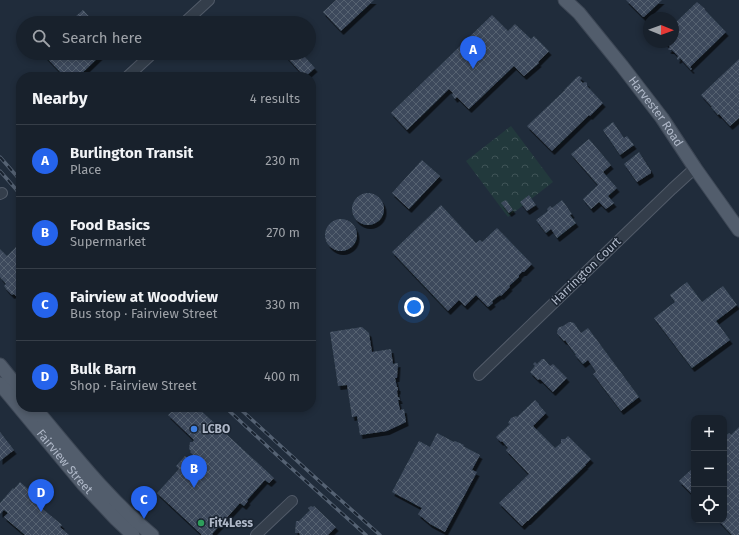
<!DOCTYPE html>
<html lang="en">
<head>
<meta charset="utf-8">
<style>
  body { margin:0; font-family:"Fira Sans",sans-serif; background:#252e38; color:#f1f3f6 }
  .controls { position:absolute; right:12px; bottom:12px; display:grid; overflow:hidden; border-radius:8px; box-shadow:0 2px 6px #0003 }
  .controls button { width:36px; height:36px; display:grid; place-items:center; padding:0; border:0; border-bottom:1px solid #363e48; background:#18212c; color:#f1f3f6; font:20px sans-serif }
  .compass { position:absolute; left:643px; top:12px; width:36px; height:36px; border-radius:50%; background:#18212c; box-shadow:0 2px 6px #0003; rotate:91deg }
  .you { position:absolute; left:414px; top:307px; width:14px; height:14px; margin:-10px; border:3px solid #fff; border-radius:50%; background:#1a73e8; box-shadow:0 0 0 6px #1a73e833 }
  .badge { display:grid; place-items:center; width:26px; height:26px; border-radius:50%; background:#2563eb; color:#fff; font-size:13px; font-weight:700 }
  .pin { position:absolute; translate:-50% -33px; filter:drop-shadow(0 1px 2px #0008) }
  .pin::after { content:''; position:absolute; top:21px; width:14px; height:12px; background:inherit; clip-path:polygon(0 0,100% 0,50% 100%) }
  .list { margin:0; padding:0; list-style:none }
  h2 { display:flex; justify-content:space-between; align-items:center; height:52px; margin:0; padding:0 16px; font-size:17px }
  h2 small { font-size:13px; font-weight:400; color:#9fa3a9 }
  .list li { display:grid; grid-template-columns:26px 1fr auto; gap:12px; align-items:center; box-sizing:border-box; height:72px; padding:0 16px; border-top:1px solid #363e48 }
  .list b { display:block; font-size:15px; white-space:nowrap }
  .list p { margin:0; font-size:13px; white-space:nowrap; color:#9fa3a9 }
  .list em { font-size:13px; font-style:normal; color:#9fa3a9 }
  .icon { flex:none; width:22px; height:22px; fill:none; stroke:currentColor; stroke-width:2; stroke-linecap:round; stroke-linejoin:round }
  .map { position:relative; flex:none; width:739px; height:535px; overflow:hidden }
  .search { position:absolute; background:#18212c; box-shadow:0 2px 6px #0003; left:16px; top:16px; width:300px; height:44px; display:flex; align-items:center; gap:10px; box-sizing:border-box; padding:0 14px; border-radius:22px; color:#9fa3a9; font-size:15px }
  .panel { position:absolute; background:#18212c; box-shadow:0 2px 6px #0003; left:16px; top:72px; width:300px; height:340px; border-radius:16px }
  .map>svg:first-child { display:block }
</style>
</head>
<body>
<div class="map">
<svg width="739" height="535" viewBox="0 0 739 535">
  <defs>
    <pattern id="park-crowns" width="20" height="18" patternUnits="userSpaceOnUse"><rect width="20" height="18" fill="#22393c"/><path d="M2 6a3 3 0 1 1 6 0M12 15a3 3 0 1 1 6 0" fill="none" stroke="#405457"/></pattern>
    <pattern id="building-cross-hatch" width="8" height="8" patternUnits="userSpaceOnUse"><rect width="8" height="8" fill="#3c4a5b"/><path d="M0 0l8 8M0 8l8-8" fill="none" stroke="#566271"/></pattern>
    <filter id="shadow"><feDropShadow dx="2.5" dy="4" stdDeviation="0" flood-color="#0009"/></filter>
  </defs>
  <rect width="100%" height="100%" fill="#202c3b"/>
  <path fill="url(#park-crowns)" d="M511 126 553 182 508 217 466 161Z"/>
  <path fill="url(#building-cross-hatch)" filter="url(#shadow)" d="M336 0H374L341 31 323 12Z
    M626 0H662L644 17H643Z
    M697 2 705 9V10L726 32 690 67 692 69 691 70 680 58 678 60 677 59 678 56 672 50H669L668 49 670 47 664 42H673V25Z
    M83 10 95 23H68Z
    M492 15 508 31 515 24 531 39 534 36 549 51 538 62 539 63 524 76 514 66 469 109 457 97 455 99 452 95 453 93 449 89 407 130 391 113Z
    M42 53H103L78 77H65Z
    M283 53H301L315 68 305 77Z
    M739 59V118L730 126 719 114 718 115 711 107H712L701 95Z
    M579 76 582 78 580 80 583 83 585 82 587 83V86L603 103 590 116 589 115 552 151 527 126 565 90H564L577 77Z
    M613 122 624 138 627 136 634 145 620 155 603 130Z
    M589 139 611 165 603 172 617 188 608 196 614 203 606 209 599 202 591 209 583 199 598 185 571 154Z
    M639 152 651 171V173L637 182 624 164Z
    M422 160 440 176 409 209 392 193Z
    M352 209a16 16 0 1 1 32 0a16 16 0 1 1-32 0Z
    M529 195 536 205 527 211 520 202Z
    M506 200 513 210 509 213 501 203Z
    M562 200 572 214 570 215 576 223 557 238 551 229 546 233 536 220 548 211 547 209 550 206 552 208Z
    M441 205 476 243 480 240 482 242 497 228 532 264 524 272H522L519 275V277L509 286 510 287 501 296 500 295 492 301 493 303 488 307 476 295 465 306 459 300 448 311 392 252Z
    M325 235a16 16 0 1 1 32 0a16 16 0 1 1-32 0Z
    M21 242V301L14 294 12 295 7 290 4 286 6 284 0 277V249L7 256Z
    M687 282 702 302 723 286 737 305 716 321 730 340 692 368 654 318 675 302 670 295Z
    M569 322H571L574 323 581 333 588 328 639 397 621 411 593 374 596 372 588 360 583 364 575 355H576L565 340 564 341 557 333 558 328 560 327 563 326Z
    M362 327 369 333 372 352 391 349 393 364 398 363 397 378H395L397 387H398V390L397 391 398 397H399L400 400H398L400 410 404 409 406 422 387 431 360 435 357 416 352 417 347 385 338 386 330 332Z
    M542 359H544L550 366 553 364 567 378 553 392 540 379 538 380 530 372 535 366 533 364 535 362 537 364Z
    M535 400 539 404V405L546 413 533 426 555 448 561 443V439H565L568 436 591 459 585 465H586L528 521H527L522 526 499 503 529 474 506 450 508 448 502 441 501 442 496 437 510 424 508 423 511 418 516 416 517 417Z
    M181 407H197L274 478 269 483 265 480 247 500 248 501 244 506 240 503 212 534 213 535H202L157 493 179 469 176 466 185 456 189 459 193 455 190 452 191 451 189 449 190 442H193L194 440 168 415 174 409 177 412Z
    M739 427V535H732L718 520H724V437L729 433 731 435Z
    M0 432 14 450 0 461Z
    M437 433 454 442 455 441 464 445 463 446 480 455 472 470 477 472 445 532 430 524 418 514 422 508 392 492 419 441 430 447Z
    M694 467V496L679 481Z
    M20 482 36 496 32 500 62 525 60 527 69 535H25L4 517 8 513 4 510 0 514V503L13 488 14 489Z
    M311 506 313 507 314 506 336 527 328 535H300L299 533H295L296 521H299L310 510 308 508Z"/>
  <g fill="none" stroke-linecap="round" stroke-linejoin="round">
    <defs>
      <path id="minor" d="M184 23 209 0
        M127 77 153 53
        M0 194 2 193
        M479 375 672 189 695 168
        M256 535 292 501"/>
      <g id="major">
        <path id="s1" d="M565 0 579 13 622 66 662 118 695 168 739 230"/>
        <path d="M0 365 21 391"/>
        <path id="s2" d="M0 384 83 484 116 519 133 535"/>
        <path d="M34 407C71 451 107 498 152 535"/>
      </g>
    </defs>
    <use href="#minor" stroke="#525b69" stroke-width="12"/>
    <use href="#major" stroke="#3d4755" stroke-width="15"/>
    <use href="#minor" stroke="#343e4b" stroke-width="10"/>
    <use href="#major" stroke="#525d6c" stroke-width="13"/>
    <defs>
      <path id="rail" d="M0 157 21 181
        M0 171 21 195
        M225 407 281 459 366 535
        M238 407 318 480 380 535"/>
    </defs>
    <use href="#rail" stroke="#556273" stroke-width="3.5"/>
    <use href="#rail" stroke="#192330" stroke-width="2" stroke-dasharray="6" stroke-linecap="butt"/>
  </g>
  <circle fill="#3f7fe0" stroke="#192330" stroke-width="1.5" cx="194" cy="429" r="4"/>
  <circle fill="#2e9e5b" stroke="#192330" stroke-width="1.5" cx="201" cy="523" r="4"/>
  <g text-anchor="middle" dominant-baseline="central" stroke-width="3" stroke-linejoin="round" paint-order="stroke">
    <g font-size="12" fill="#afb8c8" stroke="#192330">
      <text stroke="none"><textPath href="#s1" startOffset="144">Harvester Road</textPath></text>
      <text transform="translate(586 271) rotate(-44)">Harrington Court</text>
      <text stroke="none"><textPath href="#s2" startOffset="101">Fairview Street</textPath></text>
    </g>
    <g font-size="12" font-weight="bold" fill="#afb8c8" stroke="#192330" text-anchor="start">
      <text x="202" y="429">LCBO</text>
      <text x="209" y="523">Fit4Less</text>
    </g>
  </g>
</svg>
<div class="controls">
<button>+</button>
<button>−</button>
<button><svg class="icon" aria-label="locate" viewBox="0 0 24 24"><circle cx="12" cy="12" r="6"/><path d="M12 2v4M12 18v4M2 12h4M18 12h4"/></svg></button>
</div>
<svg class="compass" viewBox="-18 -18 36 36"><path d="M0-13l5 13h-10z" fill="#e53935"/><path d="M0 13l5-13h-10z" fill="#9fa3a9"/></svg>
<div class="you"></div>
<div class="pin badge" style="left:473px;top:69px">A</div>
<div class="pin badge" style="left:194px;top:488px">B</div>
<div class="pin badge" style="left:144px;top:519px">C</div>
<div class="pin badge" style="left:41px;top:512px">D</div>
<div class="search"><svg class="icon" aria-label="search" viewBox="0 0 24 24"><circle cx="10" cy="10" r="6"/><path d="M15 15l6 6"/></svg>Search here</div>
<section class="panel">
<h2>Nearby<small>4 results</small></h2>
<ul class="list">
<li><span class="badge">A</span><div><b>Burlington Transit</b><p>Place</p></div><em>230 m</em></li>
<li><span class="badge">B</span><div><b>Food Basics</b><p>Supermarket</p></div><em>270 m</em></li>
<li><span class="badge">C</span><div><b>Fairview at Woodview</b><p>Bus stop · Fairview Street</p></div><em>330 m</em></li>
<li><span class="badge">D</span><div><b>Bulk Barn</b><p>Shop · Fairview Street</p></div><em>400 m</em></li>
</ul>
</section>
</div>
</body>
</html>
